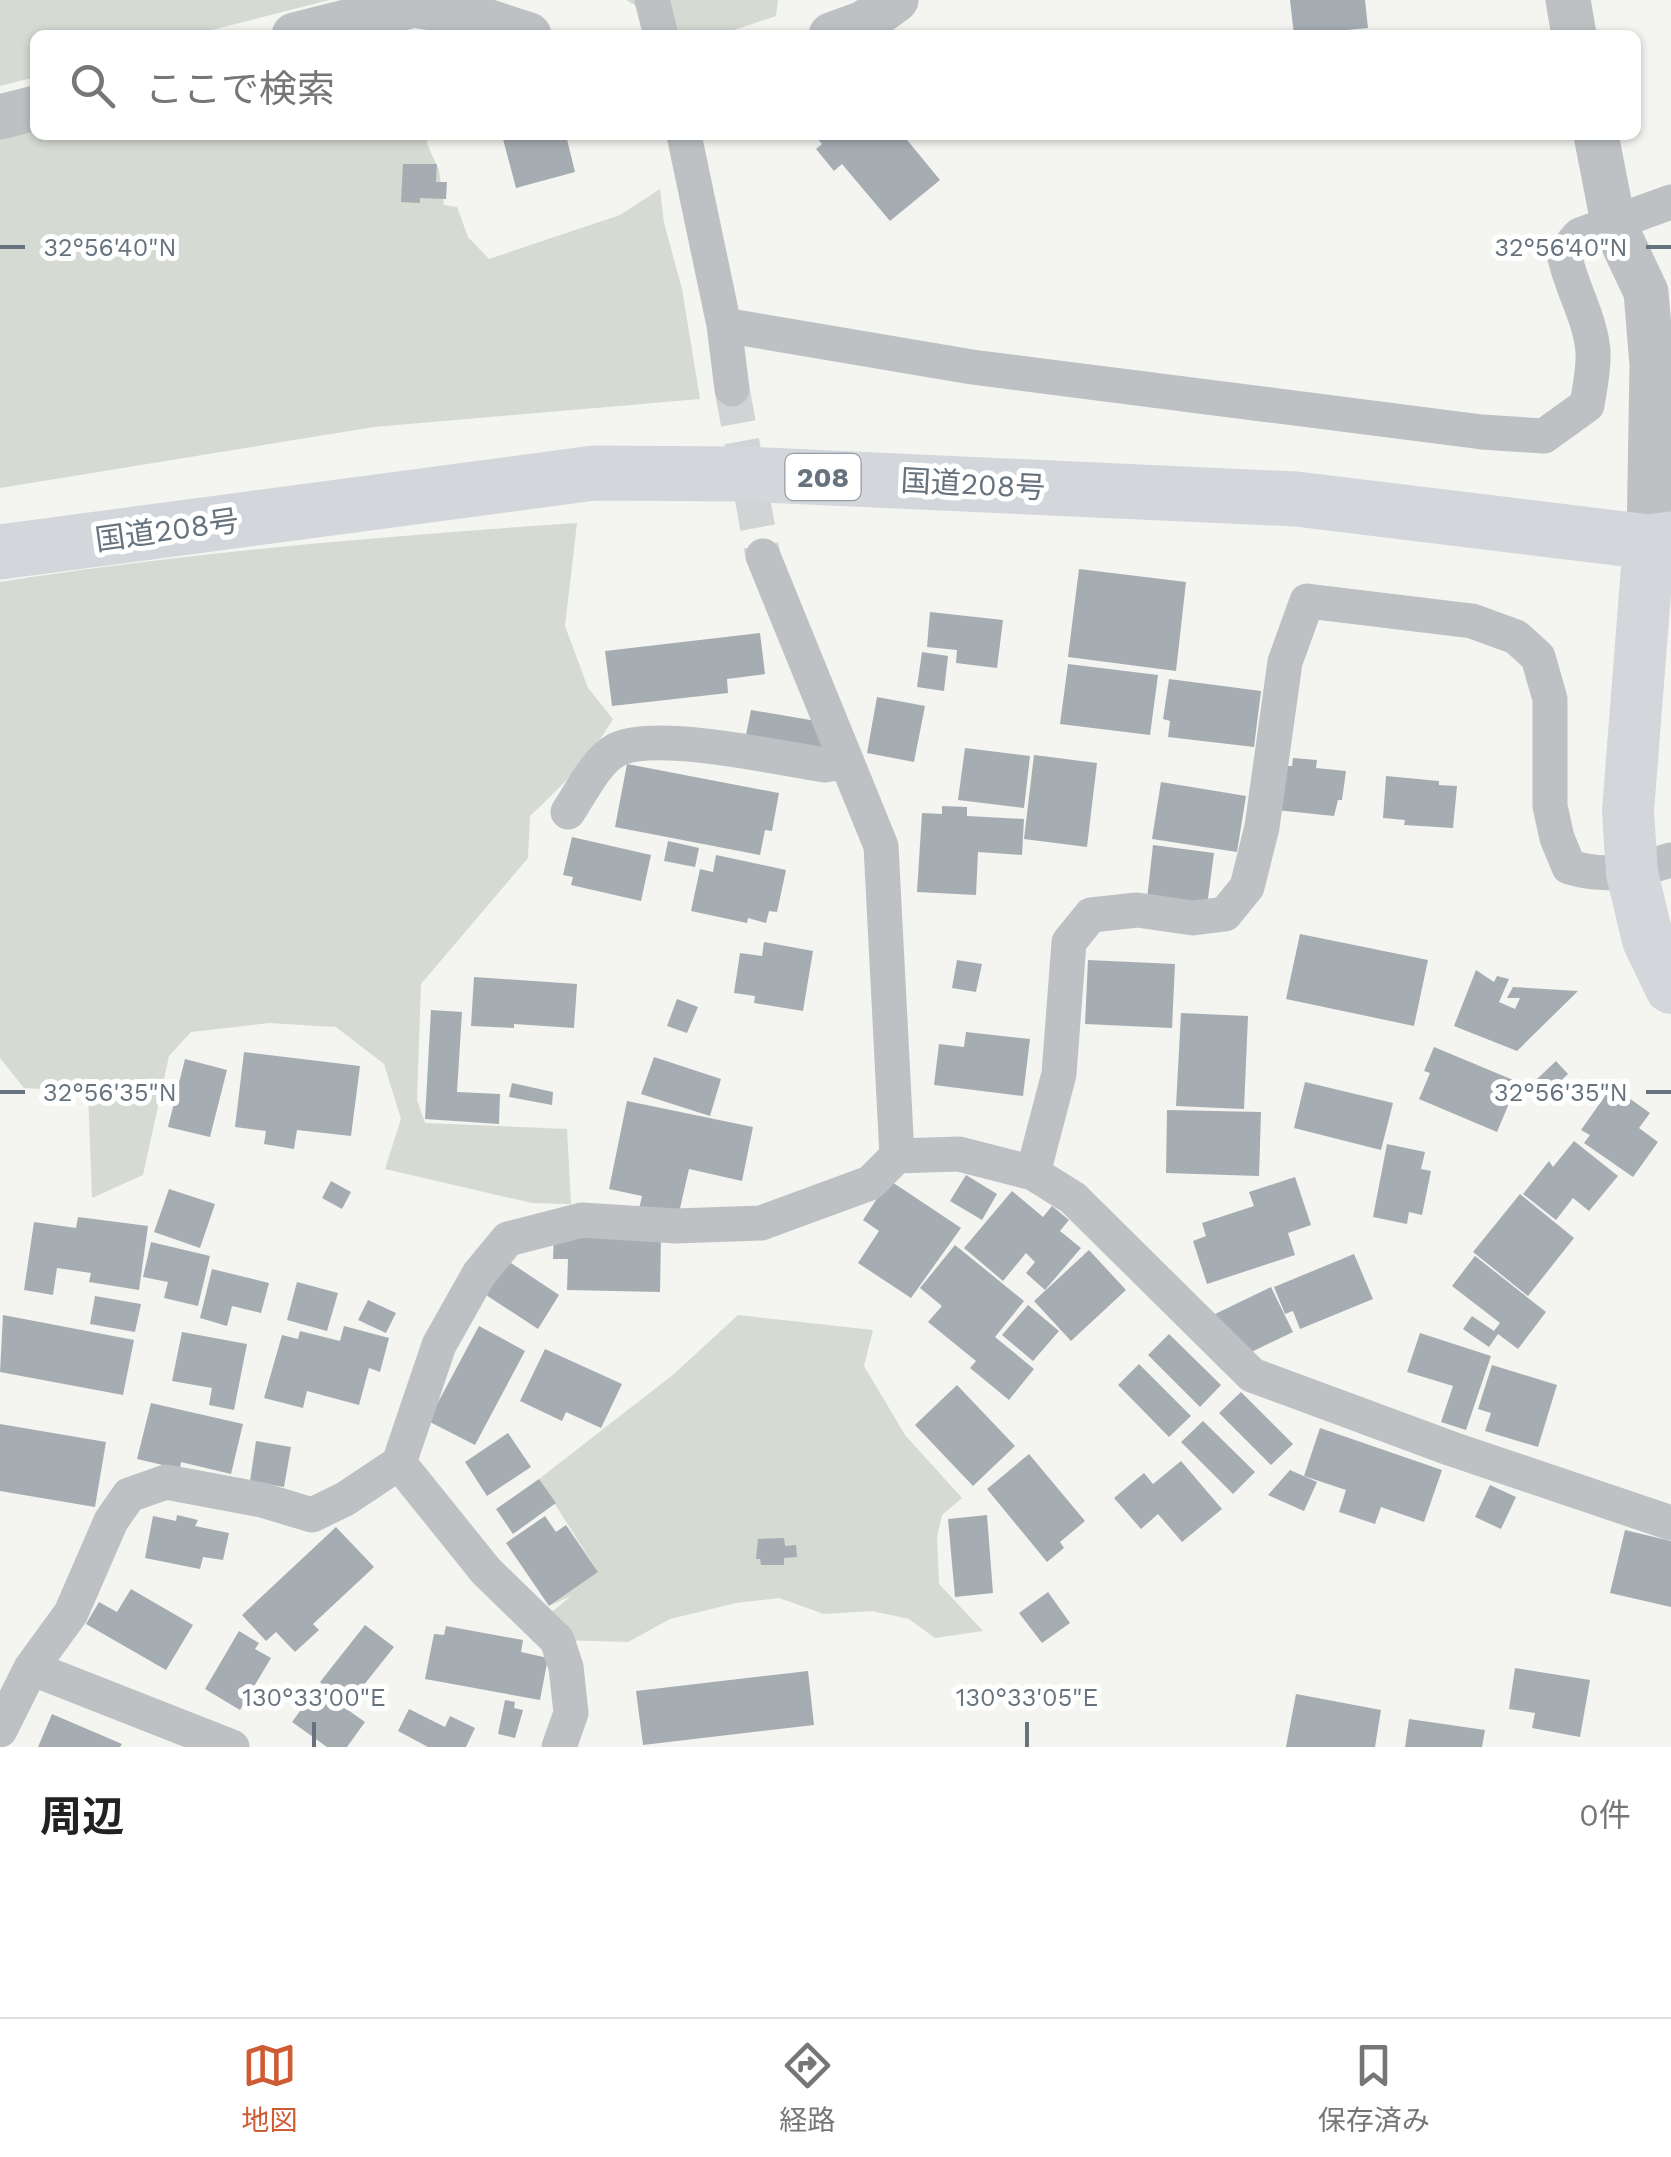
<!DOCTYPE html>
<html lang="ja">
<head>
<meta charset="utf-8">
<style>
  body { margin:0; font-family:"Work Sans","Noto Sans JP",sans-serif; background:#f2f2f2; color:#222 }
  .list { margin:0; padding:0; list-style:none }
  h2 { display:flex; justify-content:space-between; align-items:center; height:130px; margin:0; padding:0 40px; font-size:42px }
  h2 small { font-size:32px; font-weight:400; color:#767676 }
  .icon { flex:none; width:55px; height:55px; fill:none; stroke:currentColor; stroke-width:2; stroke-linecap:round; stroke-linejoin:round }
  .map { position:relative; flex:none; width:1671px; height:1747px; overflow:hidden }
  .search { position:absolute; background:#fff; box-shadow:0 2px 8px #0004; left:30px; right:30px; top:30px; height:110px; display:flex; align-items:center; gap:25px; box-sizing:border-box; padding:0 35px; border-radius:15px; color:#767676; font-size:38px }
  .sheet { height:270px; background:#fff }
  nav { display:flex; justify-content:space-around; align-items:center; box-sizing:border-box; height:140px; border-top:2px solid #e0e0e0; background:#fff; font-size:28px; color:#767676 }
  nav a { display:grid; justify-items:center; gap:5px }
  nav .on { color:#cf5b35 }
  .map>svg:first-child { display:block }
</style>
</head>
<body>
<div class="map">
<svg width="1671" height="1747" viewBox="0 0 1671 1747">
  <rect width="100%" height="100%" fill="#f4f4f1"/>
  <path fill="#d5dad2" d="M0 0H329L192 35H35V77L0 86Z
    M626 0H778L776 16 728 32H682Z
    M35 125V135H428L427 144 439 170 444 205 457 207 468 237 489 259 620 215 660 189 664 223 682 289 700 399 374 427 0 488V135Z
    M577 523 565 626 588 688 613 719C590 758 563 785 530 816L528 858 421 984 417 1100 425 1123 567 1129 571 1204 532 1203 385 1169 401 1119 384 1064 336 1027 269 1023 191 1032 169 1056 143 1175 92 1198 88 1092 24 1088 0 1058V582C191 552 384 536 577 523Z
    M738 1315 873 1330 864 1366 905 1435 962 1498 942 1515 937 1537 939 1584 983 1631 935 1638 909 1619 872 1611 824 1614 779 1598 736 1603 670 1619 628 1642 557 1640 542 1620 571 1596 549 1606 598 1572 539 1479 674 1374Z"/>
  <path fill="#a6adb2" d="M1290 0H1365L1368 28 1294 35Z
    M517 135H566L575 172 516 188 503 139Z
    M814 135H903L940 180 890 221 842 164 834 171 816 149 822 144Z
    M403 164H437L436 182H447L446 199 420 198V203L401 202Z
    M1079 569 1186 582 1176 671 1068 657Z
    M930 612 1003 620 997 668 956 663 957 650 927 647Z
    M760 633 765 674 727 679 728 693 612 706 605 651Z
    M922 652 948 656 944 691 917 687Z
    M1068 664 1158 675 1150 735 1060 724Z
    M1169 679 1261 691 1254 747 1168 737 1170 721 1163 719Z
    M877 697 925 706 914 762 867 753Z
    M751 710 828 723 821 758 744 745Z
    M965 748 1030 756 1024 808 958 800Z
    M1034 755 1097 763 1087 847 1024 839Z
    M1293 758 1317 760 1316 768 1346 771 1342 800H1338L1334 816 1276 810 1283 766H1292Z
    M627 764 779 793 772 831 765 830 760 855 615 827Z
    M1386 776 1439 781V785L1457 786 1453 828 1404 825 1405 820 1383 818Z
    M1161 782 1246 796 1237 852 1152 839Z
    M942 806 967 807V816L1024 819 1022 855 978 852 976 895 917 892 922 813 942 814Z
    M572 837 651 855 641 901 571 885 573 877 563 875Z
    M668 841 699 848 695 867 664 861Z
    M1153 845 1214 853 1207 906 1147 899Z
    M716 855 786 870 777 912 769 911 766 923 748 918 747 923 691 911 700 869 713 872Z
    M1300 934 1428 960 1414 1026 1286 999Z
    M764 942 813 951 803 1011 754 1003 755 996 734 993 740 953 762 956Z
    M957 960 982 964 976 992 952 988Z
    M1088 960 1175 964 1172 1028 1085 1024Z
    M1476 970 1494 982 1497 976 1509 979 1499 1002 1515 1009 1520 998H1507L1513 987 1578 991 1517 1051 1454 1026Z
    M474 977 577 984 574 1028 514 1024V1028L471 1026Z
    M677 999 698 1007 687 1033 667 1026Z
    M431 1010 462 1012 457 1092 500 1094 499 1124 425 1119Z
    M1181 1013 1248 1016 1244 1109 1176 1106Z
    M966 1032 1030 1039 1023 1096 934 1085 939 1044 964 1047Z
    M1434 1047 1518 1082 1497 1132 1419 1099 1430 1073 1424 1071Z
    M244 1052 360 1066 351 1136 297 1130 294 1149 264 1144 266 1131 235 1127Z
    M654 1057 721 1079 710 1116 641 1094Z
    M185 1059 227 1070 210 1137 168 1127Z
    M1556 1061 1568 1074 1548 1093 1536 1080Z
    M1305 1082 1393 1103 1381 1150 1294 1128Z
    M512 1083 553 1092 552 1105 509 1097Z
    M1612 1086 1650 1113 1639 1128 1658 1142 1633 1177 1584 1143 1590 1135 1581 1130Z
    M627 1101 753 1127 742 1181 689 1169 678 1217 639 1209 642 1196 609 1189Z
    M1167 1110 1261 1112 1259 1176 1166 1173Z
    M1574 1141 1618 1176 1589 1211 1573 1198 1556 1220 1523 1194 1549 1161 1553 1167Z
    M1387 1144 1425 1152 1421 1169 1431 1171 1422 1215 1409 1212 1407 1224 1373 1217Z
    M966 1175 997 1194 982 1220 950 1201Z
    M1295 1177 1311 1225 1288 1233 1295 1255 1207 1284 1193 1241 1206 1236 1202 1223 1254 1206 1249 1192Z
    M889 1180 961 1228 911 1298 858 1263 879 1231 863 1220Z
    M331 1181 351 1192 342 1209 322 1198Z
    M169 1189 215 1204 200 1248 154 1232Z
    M1012 1191 1043 1217 1052 1206 1069 1220 1060 1231 1081 1248 1045 1290 1026 1273 1035 1262 1026 1253 1003 1281 964 1248Z
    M1520 1194 1574 1238 1528 1296 1473 1252Z
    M78 1217 148 1226 139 1290 89 1282 91 1273 57 1268 53 1295 24 1290 34 1222 76 1228Z
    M554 1233 661 1236 660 1292 567 1290 568 1259H553Z
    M151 1242 210 1256 198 1306 164 1298 168 1282 143 1277Z
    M955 1245 1024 1301 995 1337 1034 1369 1009 1400 970 1368 976 1361 928 1322 942 1306 920 1288Z
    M1089 1250 1126 1290 1071 1341 1034 1301Z
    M1354 1254 1373 1299 1300 1329 1293 1311 1285 1314 1274 1287Z
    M1475 1256 1546 1312 1518 1349 1498 1334 1489 1347 1463 1329 1472 1316 1494 1331 1500 1323 1452 1286Z
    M502 1257 559 1295 538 1329 480 1291Z
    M212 1269 269 1283 261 1313 232 1306 227 1326 200 1318Z
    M297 1282 338 1293 327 1331 287 1320Z
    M1271 1287 1293 1332 1241 1357 1213 1315Z
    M95 1296 141 1304 135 1332 90 1324Z
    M368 1300 396 1313 386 1333 358 1320Z
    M1028 1305 1059 1331 1033 1361 1002 1335Z
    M3 1315 134 1340 123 1395 0 1372Z
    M344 1326 389 1338 380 1372 369 1368 359 1405 307 1391 303 1408 264 1398 282 1335 298 1339 300 1331 340 1341Z
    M479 1326 525 1351 475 1445 428 1421Z
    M182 1332 247 1344 234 1410 209 1405 212 1388 172 1381Z
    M1420 1333 1491 1356 1466 1430 1441 1422 1453 1386 1407 1372Z
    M1169 1334 1221 1385 1200 1407 1148 1355Z
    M545 1349 622 1384 601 1428 566 1412 562 1421 520 1401Z
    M1139 1364 1191 1416 1169 1437 1118 1385Z
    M1492 1365 1557 1385 1538 1447 1485 1431 1491 1413 1478 1409Z
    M957 1385 1015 1446 973 1486 915 1425Z
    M1241 1392 1293 1444 1271 1465 1219 1413Z
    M151 1403 243 1424 231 1474 181 1462 180 1469 137 1459Z
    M1203 1421 1255 1472 1233 1494 1181 1442Z
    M0 1424 106 1442 95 1507 0 1491Z
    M1320 1428 1442 1470 1424 1522 1381 1507 1375 1524 1339 1512 1346 1490 1304 1476Z
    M508 1433 531 1467 487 1496 465 1462Z
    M256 1441 291 1447 284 1487 250 1481Z
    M1029 1454 1085 1521 1060 1542 1064 1548 1047 1562 987 1489Z
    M1181 1461 1222 1509 1182 1542 1158 1514 1141 1529 1114 1498 1144 1473 1153 1484Z
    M1290 1470 1317 1482 1304 1511 1268 1495Z
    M539 1479 556 1503 513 1534 496 1509Z
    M1490 1485 1516 1497 1501 1529 1475 1517Z
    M177 1515 198 1520 195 1526 229 1533 223 1560 203 1557 200 1569 145 1558 153 1516 176 1521Z
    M987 1515 993 1593 955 1597 948 1519Z
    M545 1516 556 1532 566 1525 598 1572 549 1606 506 1543Z
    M336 1527 374 1567 313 1624 319 1630 295 1652 276 1632 266 1641 242 1615Z
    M1625 1530 1671 1541V1607L1610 1593Z
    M784 1538 785 1546 796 1545 797 1557 784 1558V1565H761L760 1559H756L758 1539Z
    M131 1589 193 1625 166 1670 86 1624 99 1602 117 1612Z
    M1048 1592 1070 1623 1042 1643 1019 1613Z
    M365 1625 394 1647 348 1705 320 1682Z
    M446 1626 523 1640 521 1652 548 1658 540 1700 425 1679 434 1634 444 1635Z
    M239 1631 259 1643 255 1649 271 1658 240 1710 205 1689Z
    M1515 1668 1590 1680 1580 1737 1532 1728 1535 1713 1509 1709Z
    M808 1671 814 1725 643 1745 636 1691Z
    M317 1688 365 1722 347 1747H327L292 1722Z
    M1296 1694 1381 1710 1375 1747H1286Z
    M505 1700 515 1702 514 1708 523 1710 515 1738 498 1734Z
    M409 1709 445 1727 450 1716 475 1728 466 1747H428L398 1731Z
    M52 1714 122 1744 120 1747H38Z
    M1409 1719 1485 1730 1482 1747H1405Z"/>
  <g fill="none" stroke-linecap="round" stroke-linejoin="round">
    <path stroke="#d0d4d4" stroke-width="35" stroke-dasharray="35 18" stroke-linecap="butt" d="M732 389 763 556"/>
    <path stroke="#bdc1c4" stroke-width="35" d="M652 0 661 35
      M684 135 724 325 732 389
      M724 325 972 367 1482 432 1544 436 1587 405C1590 387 1594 369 1593 351 1590 316 1570 286 1564 253L1580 235 1671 202
      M763 556 881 846 897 1156
      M568 812C581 793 595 762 616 750 654 730 779 758 825 765L845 762
      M1033 1173 1059 1074 1069 942 1091 915 1137 910 1193 918 1225 914 1247 887 1262 827 1285 662 1307 601 1472 621 1516 637 1538 657 1550 699V806L1557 838 1569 867C1606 878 1634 872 1671 860
      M399 1463 486 1571 557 1640 566 1667 571 1713 559 1747
      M31 1668 232 1747
      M0 1730 31 1668 71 1613 111 1521 129 1495 166 1482 262 1500 312 1515 345 1499 399 1463 439 1345 479 1274 508 1239 582 1220 676 1226 761 1223 870 1183 897 1156 959 1154 1033 1173 1073 1198 1252 1375 1452 1449 1671 1523"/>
    <path stroke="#bdc1c4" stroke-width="45" d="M1568 0 1574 35
      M294 35 414 5 462 13 529 35
      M831 35 864 23 896 0
      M0 117 35 108
      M1596 135 1613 222 1646 292 1652 365 1649 542"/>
    <path stroke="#d3d7db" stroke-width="52" d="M1649 542 1628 811 1632 873 1648 940 1671 988"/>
    <path stroke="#d3d7db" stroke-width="55" d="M0 552 594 473 742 474 1296 499 1649 542 1671 539"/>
  </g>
  <path fill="none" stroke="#66737e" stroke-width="4" d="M0 247H25M1646 247H1671M0 1092H25M1646 1092H1671M314 1722V1747M1027 1722V1747"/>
  <g text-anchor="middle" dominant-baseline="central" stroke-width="10" stroke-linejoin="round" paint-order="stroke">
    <rect fill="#fff" stroke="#949da5" stroke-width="2.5" x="785.5" y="454" width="75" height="46" rx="8"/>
    <g font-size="28" font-weight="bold" fill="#66737e">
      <text x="823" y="477">208</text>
    </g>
    <g font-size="30" fill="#66737e" stroke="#fff">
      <text transform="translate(973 484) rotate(3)">国道208号</text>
      <text transform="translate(167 530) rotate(-8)">国道208号</text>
    </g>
  </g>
  <g font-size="25" text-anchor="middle" fill="#66737e" stroke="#fff" stroke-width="10" stroke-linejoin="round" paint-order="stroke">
    <text x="110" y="256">32°56'40"N</text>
    <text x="1561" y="256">32°56'40"N</text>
    <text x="110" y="1101">32°56'35"N</text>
    <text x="1561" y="1101">32°56'35"N</text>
    <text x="314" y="1706">130°33'00"E</text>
    <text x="1027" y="1706">130°33'05"E</text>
  </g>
</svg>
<div class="search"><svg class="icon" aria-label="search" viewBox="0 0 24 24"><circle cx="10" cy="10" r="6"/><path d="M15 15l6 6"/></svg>ここで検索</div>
</div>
<section class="sheet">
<h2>周辺<small>0件</small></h2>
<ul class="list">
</ul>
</section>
<nav>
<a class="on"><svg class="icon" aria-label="map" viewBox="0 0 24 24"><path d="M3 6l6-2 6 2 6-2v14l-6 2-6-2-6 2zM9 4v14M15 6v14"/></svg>地図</a>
<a><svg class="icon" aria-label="directions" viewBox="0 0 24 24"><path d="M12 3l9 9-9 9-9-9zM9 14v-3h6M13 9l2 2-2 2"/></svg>経路</a>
<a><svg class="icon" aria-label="saved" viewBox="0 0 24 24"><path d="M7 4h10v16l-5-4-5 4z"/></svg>保存済み</a>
</nav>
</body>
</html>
